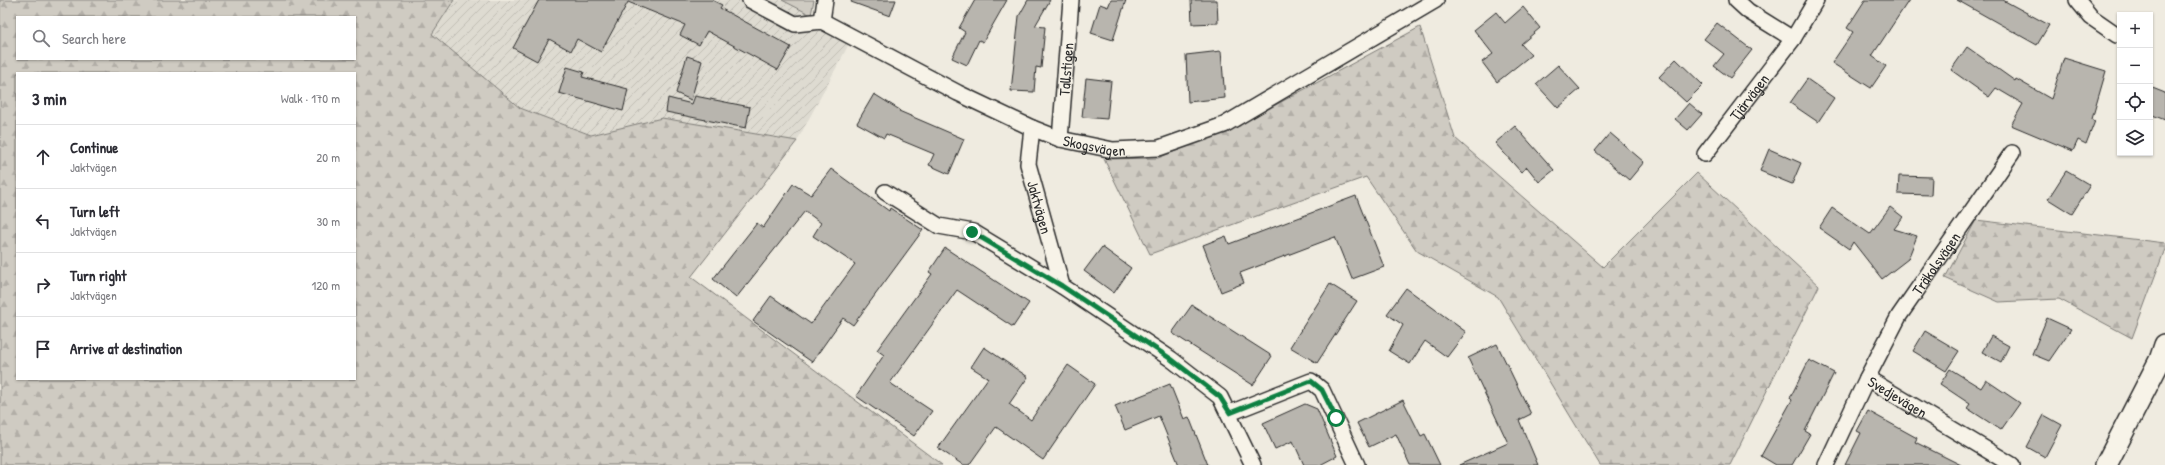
<!DOCTYPE html>
<html lang="en">
<head>
<meta charset="utf-8">
<style>
  body { margin:0; font-family:"Patrick Hand",sans-serif; background:#f2f2f3; color:#2b2b33 }
  .controls { position:absolute; right:12px; top:12px; display:grid; overflow:hidden; border-radius:0px; box-shadow:0 1px 3px #0004 }
  .controls button { width:36px; height:36px; display:grid; place-items:center; padding:0; border:0; border-bottom:1px solid #e1e1e2; background:#fff; color:#2b2b33; font:20px sans-serif }
  .stop { position:absolute; width:12px; height:12px; margin:-9px; border:3px solid #0b8043; border-radius:50%; background:#fff }
  .stop.end { background:#0b8043; border-color:#fff; box-shadow:0 1px 4px #0008 }
  .list { margin:0; padding:0; list-style:none }
  h2 { display:flex; justify-content:space-between; align-items:center; height:52px; margin:0; padding:0 16px; font-size:17px }
  h2 small { font-size:13px; font-weight:400; color:#7c7c81 }
  .list li { display:grid; grid-template-columns:26px 1fr auto; gap:12px; align-items:center; box-sizing:border-box; height:64px; padding:0 16px; border-top:1px solid #e1e1e2 }
  .list b { display:block; font-size:15px; white-space:nowrap }
  .list p { margin:0; font-size:13px; white-space:nowrap; color:#7c7c81 }
  .list em { font-size:13px; font-style:normal; color:#7c7c81 }
  .icon { flex:none; width:22px; height:22px; fill:none; stroke:currentColor; stroke-width:2; stroke-linecap:round; stroke-linejoin:round }
  .map { position:relative; flex:none; width:2165px; height:465px; overflow:hidden }
  .search { position:absolute; background:#fff; box-shadow:0 1px 3px #0004; left:16px; top:16px; width:340px; height:44px; display:flex; align-items:center; gap:10px; box-sizing:border-box; padding:0 14px; border-radius:0px; color:#7c7c81; font-size:15px }
  .panel { position:absolute; background:#fff; box-shadow:0 1px 3px #0004; left:16px; top:72px; width:340px; height:308px; border-radius:0px }
  .map>svg:first-child { display:block }
</style>
</head>
<body>
<div class="map">
<svg width="2165" height="465" viewBox="0 0 2165 465">
  <defs>
    <pattern id="industrial-furrows" width="10" height="10" patternUnits="userSpaceOnUse"><rect width="10" height="10" fill="#dedbd1"/><path d="M-1 1l2-2M0 10L10 0M9 11l2-2" fill="none" stroke="#bfbcb4"/></pattern>
    <pattern id="forest-firs" width="22" height="20" patternUnits="userSpaceOnUse"><rect width="22" height="20" fill="#cfcbc2"/><path d="M5 1l3.5 6h-7zM16 11l3.5 6h-7z" fill="#b2aea7"/></pattern>
  </defs>
  <rect width="100%" height="100%" fill="#efebe0"/>
  <filter id="ink" filterUnits="userSpaceOnUse"><feTurbulence type="fractalNoise" baseFrequency=".025" numOctaves="2"/><feDisplacementMap in="SourceGraphic" scale="8" xChannelSelector="R" yChannelSelector="G"/><feConvolveMatrix kernelMatrix="1 2 1 2 8 2 1 2 1" color-interpolation-filters="sRGB"/></filter>
  <g filter="url(#ink)">
    <path fill="url(#industrial-furrows)" d="M454 0H782L811 15 849 44 797 141 662 118 591 135 520 108 432 34Z"/>
    <path fill="#cfcbc2" stroke="#7d7b76" d="M782 0H814L811 15Z"/>
    <path fill="url(#forest-firs)" stroke="#7d7b76" fill-rule="evenodd" d="M0 0H454L432 34 520 108 591 135 662 118 797 141 691 277 942 465H0ZM17 17H355V59H17ZM17 73H355V379H17Z
      M1420 27 1455 138 1603 267 1697 173 1819 286 1730 465H1600L1498 297 1417 251 1366 177 1150 254 1104 159 1158 158 1231 129Z
      M1976 220 2165 243V249L2132 338 2059 299 1999 302 1945 278Z"/>
    <path fill="#b8b5ae" stroke="#2b2b2b" d="M539 0H712L722 5 720 8 791 47 778 70 707 31 699 45 680 35 685 25 628 2 601 52 577 39 571 51 549 39 537 61 513 48Z
      M852 0H896L890 16 851 2Z
      M975 0H1007L983 42 979 40 967 65 952 58 965 32 959 28Z
      M1028 0H1050L1035 26 1045 27 1041 68 1036 67 1034 92 1011 91 1019 16Z
      M1111 0H1126L1113 40 1091 33 1100 4 1108 7Z
      M1191 0H1217L1218 23 1192 24Z
      M1865 0H1909L1872 56 1886 66 1871 88 1832 63 1853 32 1847 28Z
      M1957 0H2003L2049 25 2037 45Z
      M1523 7 1540 28 1521 44 1531 55 1497 82 1482 62 1493 54 1474 30 1496 12 1505 23Z
      M1717 23 1752 50 1730 78 1714 66 1724 54 1704 39Z
      M1967 47 2015 81 2016 79 2051 99 2064 58 2106 71 2092 119 2095 121 2086 144 2078 140 2073 151 2011 125 2023 104 1996 88 1989 97 1951 70Z
      M1221 51 1225 98 1188 102 1186 55Z
      M687 56 702 61 691 100 676 93Z
      M1676 59 1703 85 1686 102 1659 77Z
      M1558 65 1580 89 1558 108 1536 84Z
      M567 67 584 72 582 77 628 89 623 111 559 93Z
      M1086 78 1111 81 1107 119 1082 117Z
      M1807 79 1834 98 1818 122 1790 103Z
      M2150 87 2165 93V120L2150 114Z
      M874 94 900 110 899 111 964 139 949 174 929 165 934 154 886 134 884 138 857 123Z
      M695 96 750 107 746 128 666 112 668 98 692 104Z
      M1689 103 1702 114 1688 130 1675 119Z
      M1515 126 1554 170 1539 182 1527 167 1521 172 1495 143Z
      M1610 133 1644 162 1629 180 1595 151Z
      M1769 149 1801 163 1792 184 1760 171Z
      M831 169 889 211 890 208 923 230 853 325 843 318 812 362 753 321 771 296 811 324 855 264 813 236 821 223 805 211 736 298 713 279 757 223 763 228 793 184 811 195Z
      M2066 171 2090 185 2072 214 2048 199Z
      M1899 176 1932 177 1931 195 1898 194Z
      M1356 196 1384 267 1352 279 1335 237 1240 273 1244 283 1221 292 1203 245 1226 236 1229 244Z
      M1890 207 1903 217 1894 229 1917 236 1908 259 1882 279 1853 242 1849 249 1819 228 1832 208 1870 234Z
      M1102 247 1131 268 1114 293 1084 271Z
      M945 248 1029 303 1013 327 957 290 890 383 932 411 914 436 856 396 884 355 877 350 932 274 929 272Z
      M1330 284 1357 301 1317 363 1290 347Z
      M1406 288 1466 332 1447 357 1425 341 1410 364 1389 351 1403 325 1387 314Z
      M1192 305 1272 356 1253 385 1172 333Z
      M2047 318 2071 329 2049 361 2032 354Z
      M1925 331 1959 351 1946 371 1913 351Z
      M1991 336 2009 346 2001 362 1982 352Z
      M1497 344 1531 414 1519 420 1538 465H1459L1508 443 1468 358Z
      M984 347 1028 377 1009 404 1031 420 1068 365 1095 384 1043 460 996 427 969 465H963L938 448 988 378 971 367Z
      M1809 360 1834 373 1805 431 1810 434 1792 465H1776L1761 456 1792 400 1790 398Z
      M1950 369 1981 388 1986 380 2020 403 2001 430 1967 408 1970 404 1940 384Z
      M1170 384 1184 419 1189 417 1208 465H1179L1159 416 1125 430 1115 406Z
      M1403 400 1421 436 1425 434 1440 465H1410L1396 434 1369 447 1357 423Z
      M1305 404 1317 409 1337 456 1320 465H1304L1293 441 1275 449 1263 423Z
      M1868 411 1917 438 1915 442 1961 465H1845L1861 433 1857 431Z
      M2044 415 2062 425 2045 457 2027 447Z"/>
    <g fill="none" stroke-linecap="round" stroke-linejoin="round">
      <defs>
        <g id="street">
          <path id="s1" d="M750 0 795 24 822 21 958 93 1032 128 1060 139 1113 150 1159 148 1224 125 1436 0"/>
          <path d="M1736 0 1748 11 1793 39 1816 0"/>
          <path d="M2077 0 2091 17 2117 35"/>
          <path d="M822 21 825 0"/>
          <path id="s2" d="M1032 128 1028 164 1062 286 1171 359 1220 397 1253 465"/>
          <path id="s3" d="M1060 139 1071 0"/>
          <path id="s4" d="M1705 154 1793 39"/>
          <path d="M885 192 939 226 973 232 1062 286"/>
          <path id="s5" d="M1867 378 1899 316 2012 153"/>
          <path d="M1230 413 1311 381 1322 390 1357 465"/>
          <path id="s6" d="M1826 465 1867 378 2012 465"/>
        </g>
        <path id="secondary" d="M2106 465 2160 360 2165 345"/>
      </defs>
      <use href="#street" stroke="#2b2b2b" stroke-width="18"/>
      <use href="#secondary" stroke="#2b2b2b" stroke-width="24"/>
      <use href="#street" stroke="#f7f3e8" stroke-width="15"/>
      <use href="#secondary" stroke="#f7f3e8" stroke-width="21"/>
    </g>
  </g>
  <g fill="none" stroke-linecap="round" stroke-linejoin="round" filter="url(#ink)">
    <path stroke="#0b8043" stroke-width="5" d="M972 232 1062 286 1171 359 1220 397 1230 413 1311 381 1322 390 1336 418"/>
  </g>
  <g text-anchor="middle" dominant-baseline="central" stroke-width="3" stroke-linejoin="round" paint-order="stroke">
    <g font-size="15" fill="#2b2b2b" stroke="#f7f3e8">
      <text stroke="none"><textPath href="#s3" startOffset="70">Tallstigen</textPath></text>
      <text stroke="none"><textPath href="#s4" startOffset="72">Tjärvägen</textPath></text>
      <text stroke="none"><textPath href="#s1" startOffset="379">Skogsvägen</textPath></text>
      <text stroke="none"><textPath href="#s2" startOffset="81">Jaktvägen</textPath></text>
      <text stroke="none"><textPath href="#s5" startOffset="134">Träkolsvägen</textPath></text>
      <text stroke="none"><textPath href="#s6" startOffset="132">Svedjevägen</textPath></text>
    </g>
  </g>
</svg>
<div class="controls">
<button>+</button>
<button>−</button>
<button><svg class="icon" aria-label="locate" viewBox="0 0 24 24"><circle cx="12" cy="12" r="6"/><path d="M12 2v4M12 18v4M2 12h4M18 12h4"/></svg></button>
<button><svg class="icon" aria-label="layers" viewBox="0 0 24 24"><path d="M12 4l9 5-9 5-9-5zM3 14l9 5 9-5"/></svg></button>
</div>
<div class="stop" style="left:1336px;top:418px"></div>
<div class="stop end" style="left:972px;top:232px"></div>
<div class="search"><svg class="icon" aria-label="search" viewBox="0 0 24 24"><circle cx="10" cy="10" r="6"/><path d="M15 15l6 6"/></svg>Search here</div>
<section class="panel">
<h2>3 min<small>Walk · 170 m</small></h2>
<ul class="list">
<li><svg class="icon" aria-label="ahead" viewBox="0 0 24 24"><path d="M12 20V5M6 11l6-6 6 6"/></svg><div><b>Continue</b><p>Jaktvägen</p></div><em>20 m</em></li>
<li><svg class="icon" aria-label="left" viewBox="0 0 24 24"><path d="M17 20v-9H6M10 6l-5 5 5 5"/></svg><div><b>Turn left</b><p>Jaktvägen</p></div><em>30 m</em></li>
<li><svg class="icon" aria-label="right" viewBox="0 0 24 24"><path d="M7 20v-9h11M14 6l5 5-5 5"/></svg><div><b>Turn right</b><p>Jaktvägen</p></div><em>120 m</em></li>
<li><svg class="icon" aria-label="arrive" viewBox="0 0 24 24"><path d="M6 21V4h12l-3 4 3 4H6"/></svg><div><b>Arrive at destination</b></div></li>
</ul>
</section>
</div>
</body>
</html>
